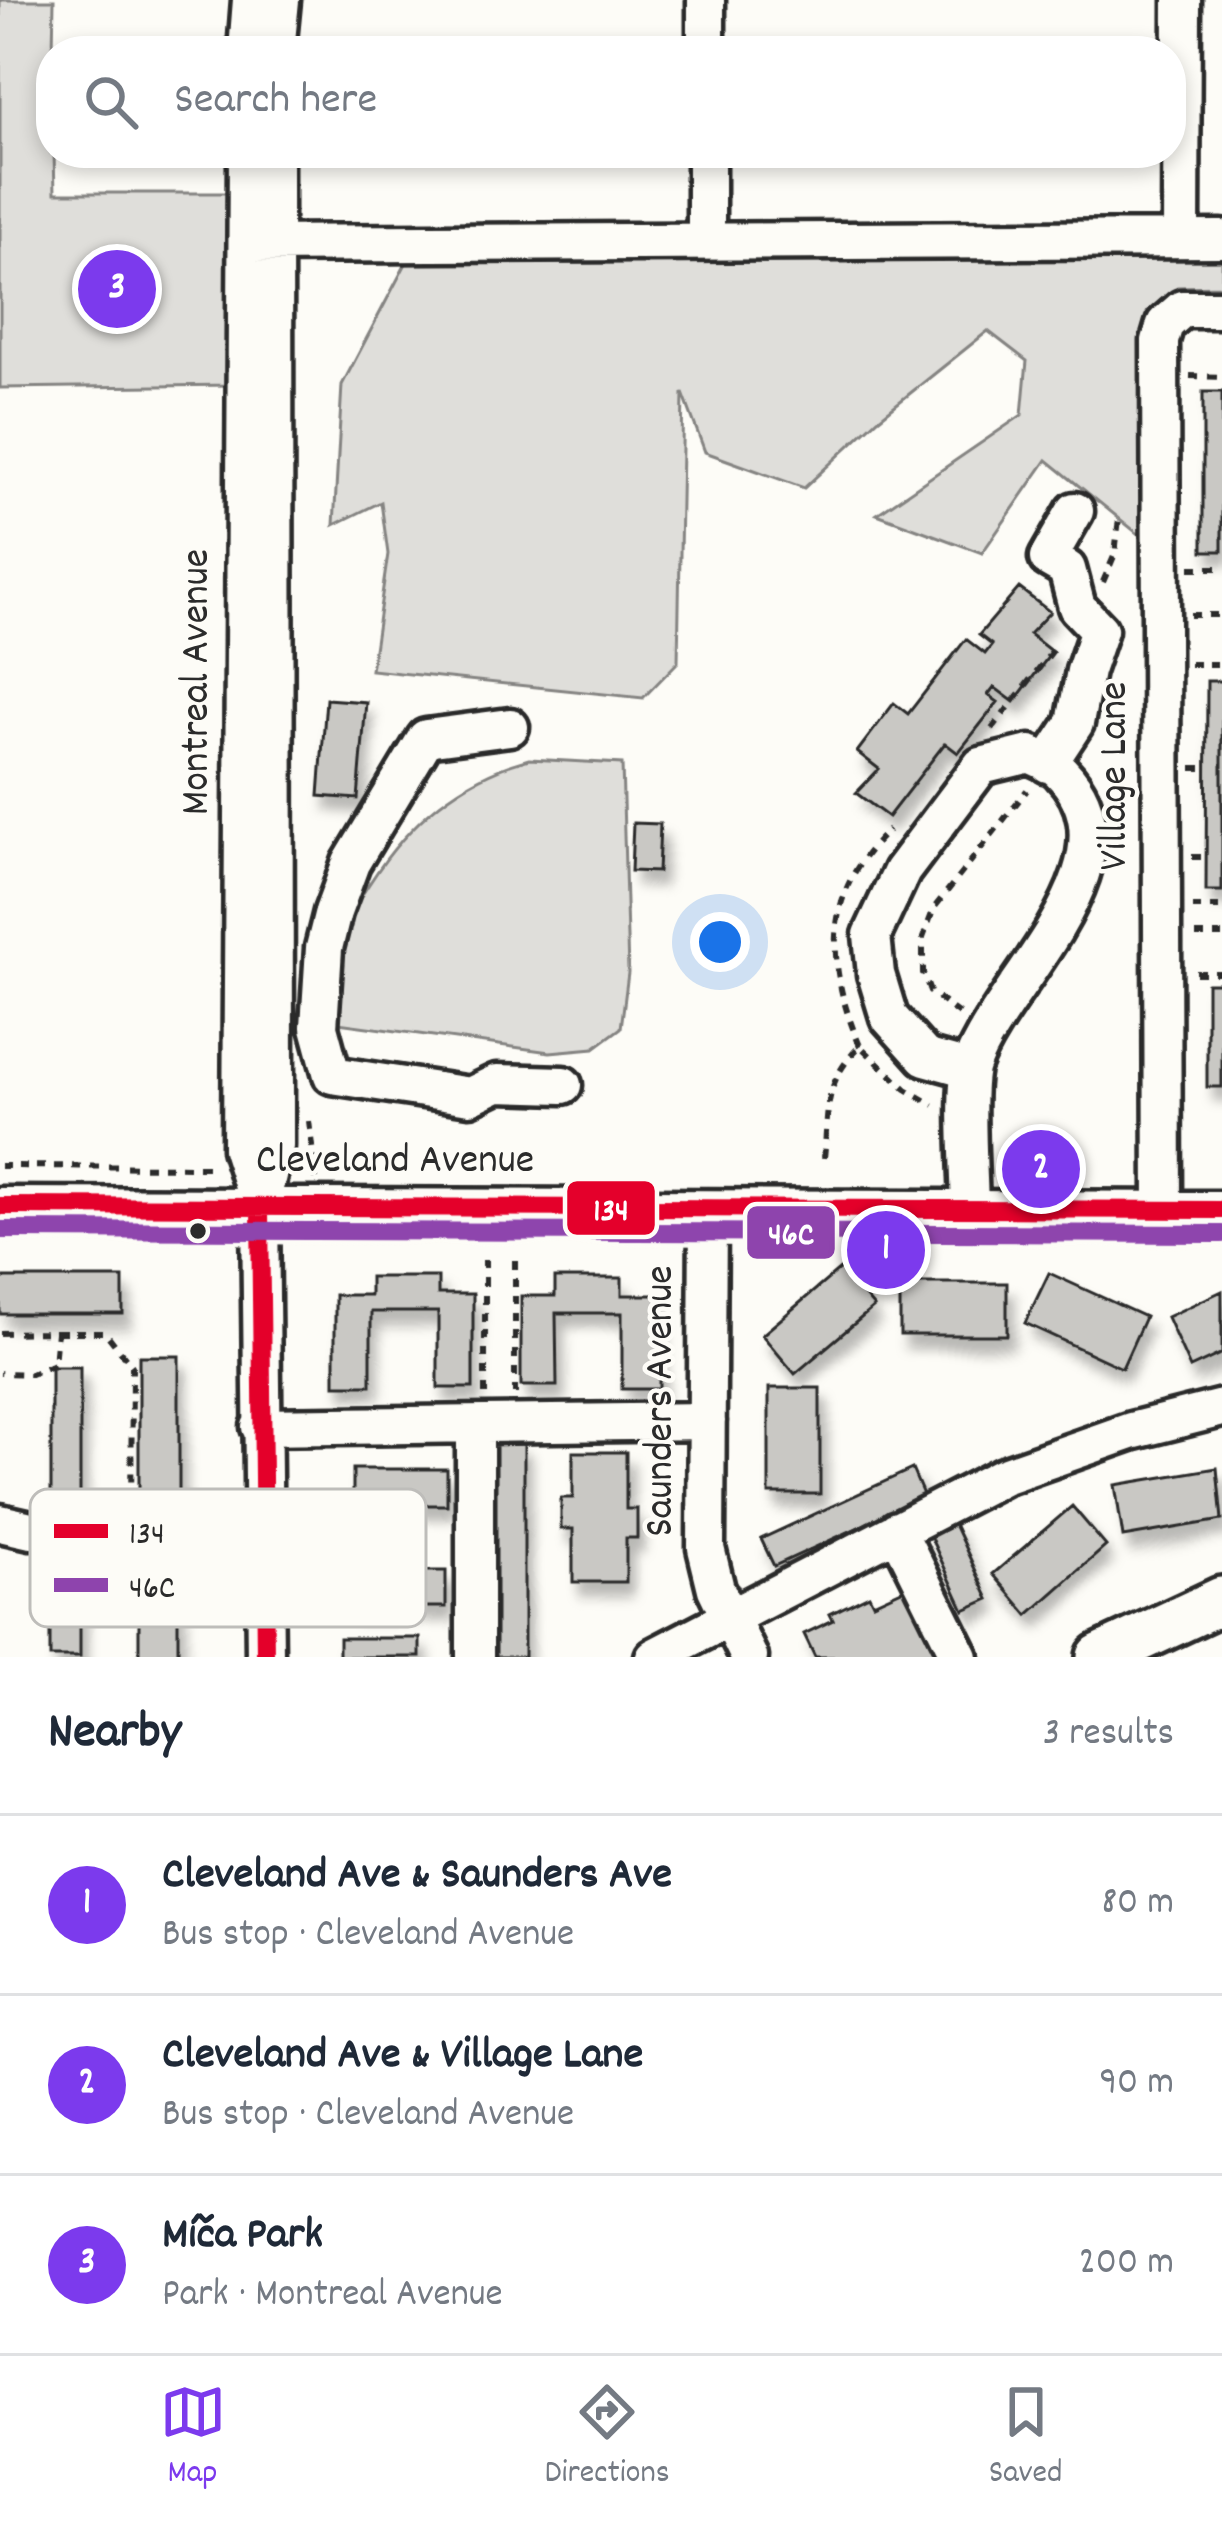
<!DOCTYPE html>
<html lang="en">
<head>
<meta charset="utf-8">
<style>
  body { margin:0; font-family:Dekko,sans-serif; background:#f6f6f7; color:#1f2937 }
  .you { position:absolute; left:720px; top:942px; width:42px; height:42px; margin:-30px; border:9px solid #fff; border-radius:50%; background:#1a73e8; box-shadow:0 0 0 18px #1a73e833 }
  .badge { display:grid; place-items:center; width:78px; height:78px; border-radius:50%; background:#7c3aed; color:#fff; font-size:39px; font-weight:700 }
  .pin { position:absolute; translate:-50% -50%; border:6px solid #fff; box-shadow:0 3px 12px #0006 }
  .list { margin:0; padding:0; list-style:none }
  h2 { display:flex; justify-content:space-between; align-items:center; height:156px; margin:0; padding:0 48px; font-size:51px }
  h2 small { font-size:39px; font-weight:400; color:#747a83 }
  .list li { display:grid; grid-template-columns:78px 1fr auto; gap:36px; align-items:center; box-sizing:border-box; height:180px; padding:0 48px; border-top:3px solid #e0e1e3 }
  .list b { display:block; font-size:45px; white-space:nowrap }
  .list p { margin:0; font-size:39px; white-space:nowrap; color:#747a83 }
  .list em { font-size:39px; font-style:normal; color:#747a83 }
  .icon { flex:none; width:66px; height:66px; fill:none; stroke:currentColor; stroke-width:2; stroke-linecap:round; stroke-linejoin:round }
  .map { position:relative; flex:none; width:1222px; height:1657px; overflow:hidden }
  .search { position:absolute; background:#fff; box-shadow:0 6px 18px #0003; left:36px; right:36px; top:36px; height:132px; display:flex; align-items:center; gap:30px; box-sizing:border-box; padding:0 42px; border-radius:48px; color:#747a83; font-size:45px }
  .sheet { height:696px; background:#fff }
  nav { display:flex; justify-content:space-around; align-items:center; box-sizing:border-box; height:168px; border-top:3px solid #e0e1e3; background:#fff; font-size:33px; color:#747a83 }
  nav a { display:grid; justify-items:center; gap:6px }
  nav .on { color:#7c3aed }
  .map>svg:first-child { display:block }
</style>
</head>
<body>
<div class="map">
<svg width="1222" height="1657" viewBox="0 0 1222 1657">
  <defs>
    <filter id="shadow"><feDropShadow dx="7" dy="13" stdDeviation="6" flood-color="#0004"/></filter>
  </defs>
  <rect width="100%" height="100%" fill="#fdfcf7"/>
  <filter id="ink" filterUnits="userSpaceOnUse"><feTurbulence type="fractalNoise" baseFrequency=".00833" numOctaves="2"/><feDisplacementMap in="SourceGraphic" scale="24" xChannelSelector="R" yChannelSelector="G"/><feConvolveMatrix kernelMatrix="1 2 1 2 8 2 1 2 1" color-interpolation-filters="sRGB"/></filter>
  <g filter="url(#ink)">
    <path fill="#dfdeda" stroke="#858482" stroke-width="3" d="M0 0H54L51 153H54L55 193H234L233 385 0 388Z
      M1222 225V286L1178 287 1179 567 1047 460 982 553 877 514 1022 415 1027 361 988 331 878 419 804 488 705 452 683 393 678 662 643 698 371 670 388 554 381 502 334 525 342 385 422 233Z
      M529 759 622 764 628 973 621 1028 594 1048 550 1052 338 1023C340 991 336 951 348 921 353 908 363 893 371 881 409 822 460 778 529 759Z"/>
    <path fill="#c9c8c4" stroke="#2b2b2b" stroke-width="3" filter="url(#shadow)" d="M1203 392H1222V551H1203Z
      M1019 588 1050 612 1029 634 1052 652 1014 702 994 687 988 695 998 702 958 753 945 743 888 817 856 793 879 769 857 752 894 703 908 714 966 639 985 654 992 645 979 635Z
      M1207 681H1222V891H1206Z
      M326 699 366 702 358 799 319 796Z
      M633 823 660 824 658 872 631 871Z
      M1207 983H1222V1087H1207Z
      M841 1268 874 1307 795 1374 762 1335Z
      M1049 1273 1145 1317 1122 1368 1025 1323Z
      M370 1277H438V1294H473V1388H438V1312H371V1385H335V1295H370Z
      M0 1278H123V1314H0Z
      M555 1278H622V1295H659V1389H622V1313H556L557 1386H521V1296H555Z
      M900 1283H1007V1335H900Z
      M1222 1291V1353L1190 1368 1167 1317Z
      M139 1356H179V1503H139Z
      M51 1367H80V1519H51Z
      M769 1388H820V1494H769Z
      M492 1443H524V1657H492Z
      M573 1452H626V1509H637V1538H626V1582H573V1529H561V1498H573Z
      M1217 1468 1222 1520 1123 1537 1115 1485Z
      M353 1469H447V1505H371V1571H446V1607H354V1572H336V1505H353Z
      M912 1469 924 1497 774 1566 761 1539Z
      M1072 1506 1106 1546 1028 1615 993 1574Z
      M953 1522 989 1599 964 1610 929 1534Z
      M50 1544H80V1657H50Z
      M139 1550H178V1657H139Z
      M906 1588 938 1657H815L804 1634 833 1620 830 1614 869 1595 873 1603Z
      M339 1638H420V1657H339Z"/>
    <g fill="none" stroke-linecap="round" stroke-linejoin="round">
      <defs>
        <path id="minor" d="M247 51 251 0
          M276 51 281 0
          M706 51V0
          M247 153 241 1149 259 1205
          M706 239V153
          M1181 239 1182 0
          M248 244 1222 239
          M510 727 426 738 351 863 333 912 324 948 319 1027 332 1075 470 1096 497 1083 563 1085
          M1048 764 1075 723 1085 671 1099 630 1077 607 1067 569 1048 558 1075 511
          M969 1069 925 1057 889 1017 876 974 872 935 902 871 981 766 1030 754C1039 759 1054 764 1061 772 1147 861 1000 984 971 1065 963 1089 970 1181 970 1212
          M0 1206 1222 1210
          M708 1209 706 1548 716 1589 749 1657
          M1163 1210 1160 341 1165 324 1182 309H1222
          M475 1426V1657
          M260 1427 707 1421
          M0 1523 31 1530
          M897 1530 960 1657
          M265 1657 260 1208 275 1146 274 153
          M654 1657 1003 1476 1131 1431 1222 1408"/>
        <path id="major" d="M1100 1657 1222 1600"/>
      </defs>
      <use href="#minor" stroke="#2b2b2b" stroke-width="45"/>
      <use href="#major" stroke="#2b2b2b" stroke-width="54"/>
      <path stroke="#2b2b2b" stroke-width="6" stroke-dasharray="9 9" stroke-linecap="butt" d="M1190 376 1222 377
        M1190 568H1222
        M1103 582 1115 554 1119 518
        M1190 615H1222
        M1190 664H1222
        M992 729 1057 645
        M1192 768H1207
        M1192 857H1207
        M1192 907H1222
        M1196 935H1222
        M1196 973H1222
        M959 1014 930 992 923 973V938L934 908 1027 790
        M860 1046C826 966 821 893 889 830
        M309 1121 316 1179
        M824 1158C829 1108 823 1083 860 1046L906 1089 934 1105
        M0 1166 212 1167
        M515 1260V1394
        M57 1332H105L132 1366 131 1523
        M0 1333 57 1332 54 1364 31 1374 0 1373
        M485 1394V1260
        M59 1531 97 1532 131 1523H210"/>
      <use href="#minor" stroke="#fdfcf7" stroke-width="36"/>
      <use href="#major" stroke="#fdfcf7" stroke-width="45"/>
      <defs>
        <path id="bus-1" d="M0 1206 1222 1210
          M260 1208 265 1657"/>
        <path id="bus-2" d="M0 1230 1222 1234"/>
      </defs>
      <use href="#bus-1" stroke="#fdfcf7" stroke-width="27"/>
      <use href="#bus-2" stroke="#fdfcf7" stroke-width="27"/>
      <use href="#bus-1" stroke="#e4002b" stroke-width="18"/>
      <use href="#bus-2" stroke="#8e44ad" stroke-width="18"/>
    </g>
  </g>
  <circle fill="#2b2b2b" stroke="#fdfcf7" stroke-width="4.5" cx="198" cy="1231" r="10"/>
  <g text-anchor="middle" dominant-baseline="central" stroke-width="9" stroke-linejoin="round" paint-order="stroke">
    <g font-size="42" fill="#2b2b2b" stroke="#fdfcf7">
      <text transform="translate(199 682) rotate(-90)">Montreal Avenue</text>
      <text transform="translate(1117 776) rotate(-90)">Village Lane</text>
      <text x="395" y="1163">Cleveland Avenue</text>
      <text transform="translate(663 1401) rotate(-90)">Saunders Avenue</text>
    </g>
  </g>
  <rect x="30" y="1489" width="396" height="138" rx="18" fill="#fdfcf7" stroke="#bebdba" stroke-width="3"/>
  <rect x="54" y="1524" width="54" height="14" fill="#e4002b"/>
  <rect x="54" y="1578" width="54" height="14" fill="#8e44ad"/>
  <g font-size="33" fill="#2b2b2b">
    <text x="129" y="1543">134</text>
    <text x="129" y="1597">46C</text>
  </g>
  <g stroke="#fdfcf7" stroke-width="4.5">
    <rect x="565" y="1179" width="92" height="58" rx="12" fill="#e4002b"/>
    <rect x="745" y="1204" width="92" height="57" rx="12" fill="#8e44ad"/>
  </g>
  <g font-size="33" text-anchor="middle" font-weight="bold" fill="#fff">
    <text x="611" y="1220">134</text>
    <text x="791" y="1244">46C</text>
  </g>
</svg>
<div class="you"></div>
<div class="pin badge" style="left:886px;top:1250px">1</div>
<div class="pin badge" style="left:1041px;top:1169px">2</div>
<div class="pin badge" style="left:117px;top:289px">3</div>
<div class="search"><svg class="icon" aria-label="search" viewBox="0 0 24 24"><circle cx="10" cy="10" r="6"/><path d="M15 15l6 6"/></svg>Search here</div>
</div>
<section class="sheet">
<h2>Nearby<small>3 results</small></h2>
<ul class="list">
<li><span class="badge">1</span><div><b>Cleveland Ave &amp; Saunders Ave</b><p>Bus stop · Cleveland Avenue</p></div><em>80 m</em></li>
<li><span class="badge">2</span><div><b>Cleveland Ave &amp; Village Lane</b><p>Bus stop · Cleveland Avenue</p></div><em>90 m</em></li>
<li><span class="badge">3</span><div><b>Míča Park</b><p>Park · Montreal Avenue</p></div><em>200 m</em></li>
</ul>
</section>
<nav>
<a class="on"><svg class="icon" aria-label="map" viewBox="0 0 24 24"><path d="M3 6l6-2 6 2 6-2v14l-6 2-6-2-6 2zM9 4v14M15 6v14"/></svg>Map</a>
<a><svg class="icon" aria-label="directions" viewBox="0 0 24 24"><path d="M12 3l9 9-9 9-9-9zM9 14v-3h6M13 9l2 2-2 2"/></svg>Directions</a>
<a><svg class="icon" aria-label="saved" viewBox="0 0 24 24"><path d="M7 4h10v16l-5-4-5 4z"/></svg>Saved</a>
</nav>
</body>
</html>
